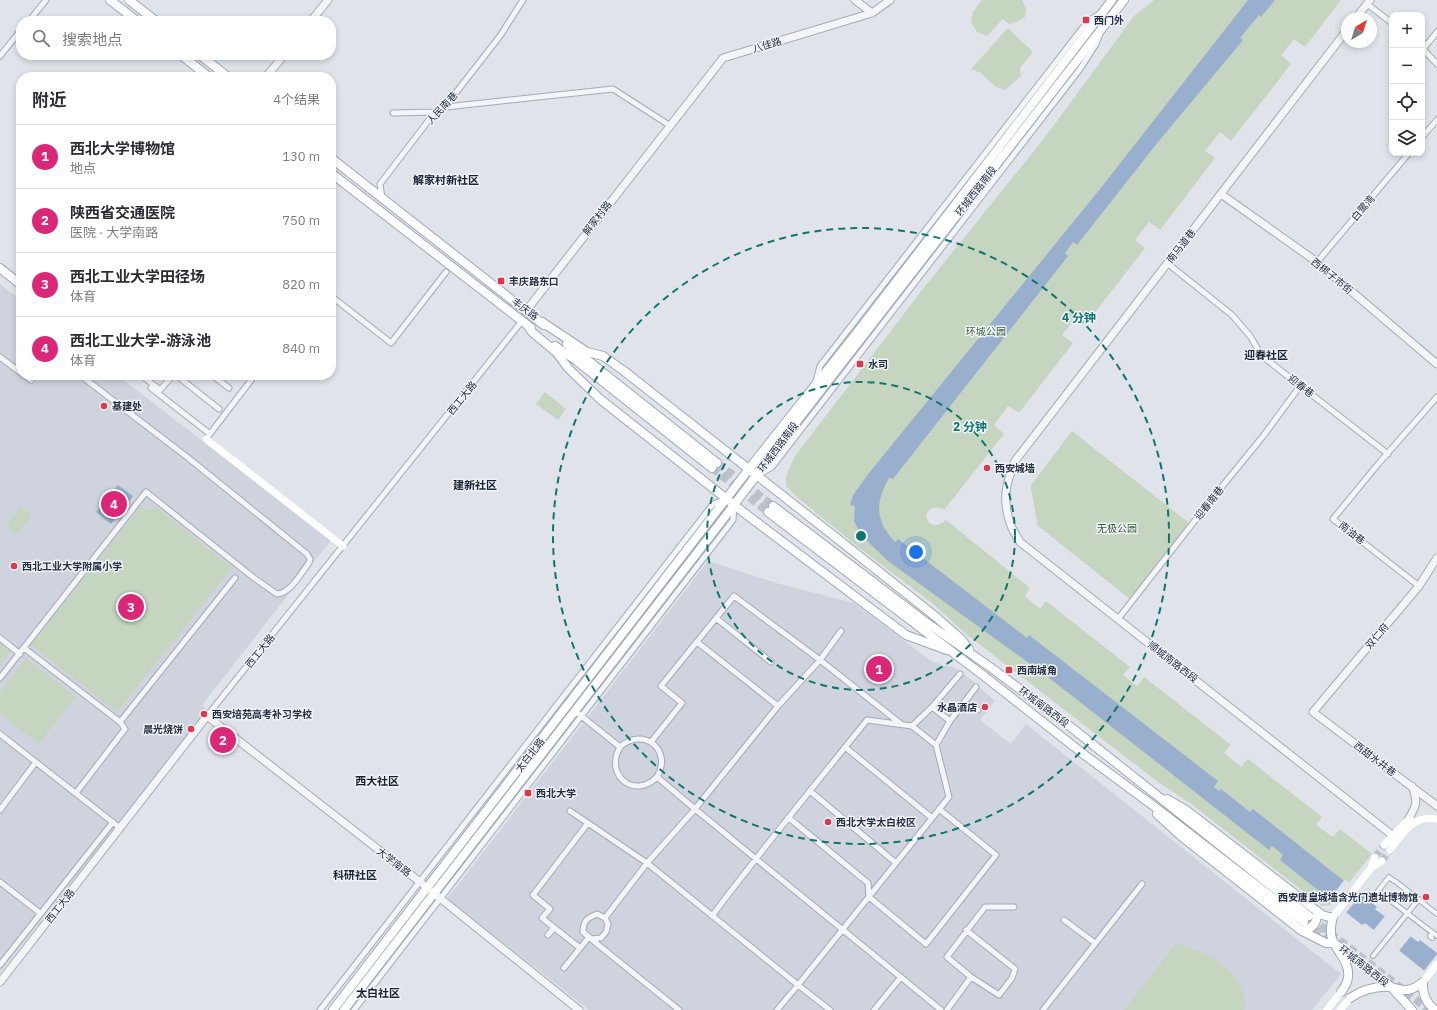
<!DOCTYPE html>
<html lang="zh">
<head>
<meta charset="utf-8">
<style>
  body { margin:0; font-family:"IBM Plex Sans","Noto Sans SC",sans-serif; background:#f7f7f7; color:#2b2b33 }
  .controls { position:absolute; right:12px; top:12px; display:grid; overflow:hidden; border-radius:8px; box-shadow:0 2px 6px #0003 }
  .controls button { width:36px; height:36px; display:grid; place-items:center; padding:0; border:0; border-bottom:1px solid #e1e1e2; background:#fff; color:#2b2b33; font:20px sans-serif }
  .compass { position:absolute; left:1341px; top:12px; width:36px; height:36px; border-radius:50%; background:#fff; box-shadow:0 2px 6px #0003; rotate:38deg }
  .you { position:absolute; left:916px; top:552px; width:14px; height:14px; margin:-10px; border:3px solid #fff; border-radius:50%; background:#1a73e8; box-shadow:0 0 0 6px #1a73e833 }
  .badge { display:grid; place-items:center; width:26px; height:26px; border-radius:50%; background:#db2777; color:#fff; font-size:13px; font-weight:700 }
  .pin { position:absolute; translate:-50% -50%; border:2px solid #fff; box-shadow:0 1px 4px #0006 }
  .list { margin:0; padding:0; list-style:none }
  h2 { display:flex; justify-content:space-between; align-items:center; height:52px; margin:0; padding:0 16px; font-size:17px }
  h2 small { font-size:13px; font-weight:400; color:#7c7c81 }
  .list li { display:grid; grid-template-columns:26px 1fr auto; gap:12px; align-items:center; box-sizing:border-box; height:64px; padding:0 16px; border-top:1px solid #e1e1e2 }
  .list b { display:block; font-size:15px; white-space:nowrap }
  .list p { margin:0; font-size:13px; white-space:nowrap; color:#7c7c81 }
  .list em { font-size:13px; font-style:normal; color:#7c7c81 }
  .icon { flex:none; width:22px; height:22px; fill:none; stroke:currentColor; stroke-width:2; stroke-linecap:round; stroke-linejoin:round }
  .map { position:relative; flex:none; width:1437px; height:1010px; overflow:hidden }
  .search { position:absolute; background:#fff; box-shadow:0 2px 6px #0003; left:16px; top:16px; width:320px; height:44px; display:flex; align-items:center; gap:10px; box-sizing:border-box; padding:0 14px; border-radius:16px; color:#7c7c81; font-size:15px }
  .panel { position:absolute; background:#fff; box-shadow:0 2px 6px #0003; left:16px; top:72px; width:320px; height:308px; border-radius:16px }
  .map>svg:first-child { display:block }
</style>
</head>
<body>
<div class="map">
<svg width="1437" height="1010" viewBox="0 0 1437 1010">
  <rect width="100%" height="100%" fill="#e0e4ea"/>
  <path fill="#ced3dd" d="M0 284 21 300V375H117L331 540 202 705 208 711 0 972Z
    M708 561 776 583 854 603 930 660 942 665 953 667 973 681 995 701 980 720 1011 744 1026 724 1341 974 1312 1010H589L447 899Z"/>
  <path fill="#c5d5c0" d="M982 0H1022L1026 9 1025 17 1016 22 1009 24 1003 19 987 36 977 32 971 22 973 12Z
    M1154 0H1341L1305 47 1294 39 1281 55 1291 64 1231 141 1220 132 1205 151 1215 158 1160 230 1149 222 1135 240 1145 248 1086 324 1076 317 1062 335 1073 343 1019 413 1008 406 994 425 1004 434 944 510C936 505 930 507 926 515 928 527 937 528 946 520L1030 588 1025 596 1040 609 1046 601 1130 667 1123 675 1137 686 1144 677 1231 745 1224 753 1241 767 1248 759 1322 817 1316 825 1333 837 1340 829 1372 854 1331 905 1322 906 1190 803 1158 782 966 634 932 603 858 547 798 498 786 486V476L795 456 926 285 1046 136 1134 16Z
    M1008 28 1033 52 1020 68 1021 76 1005 90 996 87 981 73 971 69Z
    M545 392 566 409 558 420 536 404Z
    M1072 431 1189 523 1130 599 1038 526 1031 489V485Z
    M141 506 146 510 157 508 232 568 117 712 31 645Z
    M21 507 32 516 17 534 6 526Z
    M0 643 10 651 0 665Z
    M26 658 76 697 39 744 0 714V692Z
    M1176 943C1187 947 1201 951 1211 957 1229 967 1249 988 1244 1010H1124Z"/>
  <path fill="#98b0ce" d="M1248 0H1275L1261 17 1259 15 1240 38 1243 40 1158 142 1077 245 1073 242 1065 253 1068 256 893 479 889 478C875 503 875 520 895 542L898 539 1027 638 1029 635 1218 781 1214 787 1219 791 1221 789 1250 812 1253 809 1377 907 1375 909 1418 942 1420 940 1437 953V981L1365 923 1362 925 1280 860 1283 855 1272 846 1269 850 1048 677 888 561 861 535 854 521 855 506 850 505 853 495 869 473 1100 189Z
    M118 485 133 496 111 524 96 512Z"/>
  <path fill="#e0e4ea" d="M1345 879 1362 893 1345 914 1328 901Z
    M1386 915 1412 935 1398 952 1372 932Z
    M1437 954V983L1423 972Z"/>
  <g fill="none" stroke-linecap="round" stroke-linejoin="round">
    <path stroke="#bbc0c9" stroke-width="7" stroke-dasharray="7 3.5" stroke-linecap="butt" d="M1375 857 1384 845
      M1382 861 1390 850"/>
    <path stroke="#bbc0c9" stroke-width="8" stroke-dasharray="8 4" stroke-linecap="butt" d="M717 463 773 506
      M712 468 768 512
      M1311 918 1429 1010
      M1304 922 1330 943"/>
    <defs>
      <path id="pedestrian" d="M1437 914 1395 881H1394L1389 877 1378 891 1437 936
        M1432 938 1430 936 1433 933
        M1373 956 1419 899"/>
      <path id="minor" d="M1367 4 1392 23
        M29 21 46 0
        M1422 48 1423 49 1437 32
        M1423 49 1437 64
        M0 56 21 30
        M393 113 435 112 446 107 613 89 669 125
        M1422 137 1437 120
        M382 198 380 184 435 112 451 99 500 36 523 0
        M1317 262 1409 153
        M1167 263 1232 315 1250 336 1262 356 1388 454
        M331 296 391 343 446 272
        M0 357 21 373
        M24 375 31 380
        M141 375 160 390 173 375
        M176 375 219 409
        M212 375 229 388
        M816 381 820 366 1088 21 1098 15
        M151 388 210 434
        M206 439 255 375
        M760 474 772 467 1080 69 1096 44 1100 34
        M1419 586 1333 519 1379 463 1437 397
        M716 618 771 662
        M1118 619 1207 505 1264 435 1300 386
        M0 638 20 654
        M697 642 778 706
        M24 648 120 722
        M0 678 146 492 254 578 277 594C291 593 301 573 309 563L310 559 307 554 187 457 80 375
        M932 707 912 726 936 745 950 721 932 707 960 674
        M961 707 978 710
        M575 711 620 747C643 726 673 750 657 777L695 809 647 863 798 985 949 797 936 745
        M207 716 522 321
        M950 721 976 687
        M901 724 820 660 778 706 695 809 941 1010
        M0 734 120 828
        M651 742 682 703 661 686 734 596 820 660 841 631
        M620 747C604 775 634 800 657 777
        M845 747 932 818
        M810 791 896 863
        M76 793 125 729 120 722 235 578
        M0 810 36 762
        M570 811 647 863 605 918 608 924 606 932 601 938 591 939 583 932C583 921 587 918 597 914L605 918
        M789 818 868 883 869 897 926 944 996 855 939 809
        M0 882 40 913
        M712 916C762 849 815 785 867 720L912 726
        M1064 920 1095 943
        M966 930 1015 969 1012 978 999 995 971 977
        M548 935 554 928
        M591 939 679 1010
        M580 948 542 918 550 909 533 895 588 823
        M0 965 113 822
        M564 968 589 937
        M320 1010 713 504 724 500
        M354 1010 733 520 734 506
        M777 1010 798 985 830 1010
        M874 1010 901 977
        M947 1010 971 977 947 957 985 907H1014
        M1043 1010 1142 884"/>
      <path id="tertiary" d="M855 0 872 13
        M1356 18 1370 0
        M311 21 328 0
        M1347 30 1015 461C1006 483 1002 500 1010 523 1012 530 1017 536 1020 542L1392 835
        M266 77 284 55
        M1221 194 1317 262 1437 364
        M526 311 723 58 872 13 890 0
        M1437 558 1419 586 1313 712 1437 806
        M1408 820C1417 805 1418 802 1412 786
        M0 982 207 716 420 882 579 1010"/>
      <path id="primary" d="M110 0 137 21
        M129 0 156 21
        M181 55 209 77
        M200 55 228 77
        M331 158 544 325
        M331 173 531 328
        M0 268 21 285
        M542 322 587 352 603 356 624 371 834 536 936 617 961 639 969 649
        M528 326 532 332 557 353 568 368 600 399 747 515 906 635 947 650
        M567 344 717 463
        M555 346 577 361 712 468
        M773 506 923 620 990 667 1072 728 1309 916
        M768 512 984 676 1086 756 1155 807 1304 922
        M1167 799 1186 810 1322 915 1329 917H1333C1331 924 1330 932 1332 939 1337 952 1350 962 1348 977 1348 982 1344 988 1341 992
        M1157 814 1181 836 1302 931 1326 943H1334L1391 987 1412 1010
        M1302 931C1313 929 1318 922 1317 911
        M1423 982C1422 994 1426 1003 1435 1010
        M1350 998C1362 990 1375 986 1390 987 1393 987 1396 989 1399 989 1409 992 1415 988 1423 982
        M333 1010 759 456 859 330 1112 0
        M344 1010 734 505 800 417 1124 0"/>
    </defs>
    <use href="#pedestrian" stroke="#a5aab5" stroke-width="6"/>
    <use href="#minor" stroke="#a5aab5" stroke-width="7"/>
    <use href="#tertiary" stroke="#a5aab5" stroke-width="9"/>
    <use href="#primary" stroke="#9ea7b7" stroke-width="10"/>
    <use href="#pedestrian" stroke="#f3f5f8" stroke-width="4"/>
    <use href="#minor" stroke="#f3f5f8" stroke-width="5"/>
    <use href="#tertiary" stroke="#f3f5f8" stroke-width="7"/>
    <path stroke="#fff" stroke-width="7" d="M206 439 343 546
      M1384 845 1408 820 1415 822
      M1390 850C1402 834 1414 814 1437 819
      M1371 868 1375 857
      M1333 917 1371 868 1382 861
      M1423 982 1437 964
      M1327 1010 1341 992
      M1340 1010 1350 998"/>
    <use href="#primary" stroke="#fff" stroke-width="8"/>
  </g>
  <g fill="none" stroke="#0f766e" stroke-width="2" stroke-dasharray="7 5">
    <circle cx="861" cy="536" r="154"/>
    <circle cx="861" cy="536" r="308"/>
  </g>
  <g fill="#da3a4d" stroke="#f0f3f7" stroke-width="1.5">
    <rect x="1082" y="16" width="8" height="8" rx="2"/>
    <rect x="497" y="277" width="8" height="8" rx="2"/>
    <rect x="856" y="360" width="8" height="8" rx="2"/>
    <circle cx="104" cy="406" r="4"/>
    <circle cx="987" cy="468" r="4"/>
    <circle cx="14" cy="566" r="4"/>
    <rect x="1005" y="666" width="8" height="8" rx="2"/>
    <circle cx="985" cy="707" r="4"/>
    <circle cx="204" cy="714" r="4"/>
    <circle cx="191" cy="729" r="4"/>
    <rect x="524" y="789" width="8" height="8" rx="2"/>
    <circle cx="828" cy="822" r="4"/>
    <circle cx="1426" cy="897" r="4"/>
  </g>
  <g text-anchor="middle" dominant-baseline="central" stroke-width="3" stroke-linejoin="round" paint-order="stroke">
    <g font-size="10" font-weight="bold" fill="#273043" stroke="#f0f3f7" text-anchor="start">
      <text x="1094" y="20">西门外</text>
      <text x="509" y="281">丰庆路东口</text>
      <text x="868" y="364">水司</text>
      <text x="112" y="406">基建处</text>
      <text x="995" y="468">西安城墙</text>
      <text x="22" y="566">西北工业大学附属小学</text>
      <text x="1017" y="670">西南城角</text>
      <text x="977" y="707" text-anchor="end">水晶酒店</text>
      <text x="212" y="714">西安培苑高考补习学校</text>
      <text x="183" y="729" text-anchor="end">晨光烧饼</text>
      <text x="536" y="793">西北大学</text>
      <text x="836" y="822">西北大学太白校区</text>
      <text x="1418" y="897" text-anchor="end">西安唐皇城墙含光门遗址博物馆</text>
    </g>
    <g font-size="10" fill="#273043" stroke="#f0f3f7">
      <text transform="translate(767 45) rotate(-17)">八佳路</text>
      <text transform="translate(442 108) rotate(-47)">人民南巷</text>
      <text transform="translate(976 191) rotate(-52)">环城西路南段</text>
      <text transform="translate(1363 208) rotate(-50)">白鹭湾</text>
      <text transform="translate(597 218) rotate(-52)">解家村路</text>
      <text transform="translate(1181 246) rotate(-52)">南马道巷</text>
      <text transform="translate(1332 276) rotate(39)">西梆子市街</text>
      <text transform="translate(525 309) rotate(37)">丰庆路</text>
      <text transform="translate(1301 386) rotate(38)">迎春巷</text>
      <text transform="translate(462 398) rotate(-51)">西工大路</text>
      <text transform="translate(778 447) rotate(-53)">环城西路南段</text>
      <text transform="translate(1209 503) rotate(-51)">迎春南巷</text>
      <text transform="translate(1352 533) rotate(38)">南油巷</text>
      <text transform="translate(1377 636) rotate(-50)">双仁府</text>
      <text transform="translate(260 651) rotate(-51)">西工大路</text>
      <text transform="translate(1173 662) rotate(38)">顺城南路西段</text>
      <text transform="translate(1044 707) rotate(37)">环城南路西段</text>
      <text transform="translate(530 755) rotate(-52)">太白北路</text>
      <text transform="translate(1375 759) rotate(37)">西甜水井巷</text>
      <text transform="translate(394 862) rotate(38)">大学南路</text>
      <text transform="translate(60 906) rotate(-52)">西工大路</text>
      <text transform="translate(1364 966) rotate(38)">环城南路西段</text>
    </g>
    <g font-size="10" fill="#3a6033" stroke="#f0f3f7">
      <text x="986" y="331">环城公园</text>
      <text x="1117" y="528">无极公园</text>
    </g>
    <g font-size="11" font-weight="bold" fill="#192134" stroke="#f0f3f7">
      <text x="446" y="180">解家村新社区</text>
      <text x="1266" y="355">迎春社区</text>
      <text x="475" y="485">建新社区</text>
      <text x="377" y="781">西大社区</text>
      <text x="355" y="875">科研社区</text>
      <text x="378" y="993">太白社区</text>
    </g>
  </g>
  <circle cx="861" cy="536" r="6" fill="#0f766e" stroke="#f0f3f7" stroke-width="2"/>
  <g font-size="12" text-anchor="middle" font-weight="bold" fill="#0f766e" stroke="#f0f3f7" stroke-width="3" stroke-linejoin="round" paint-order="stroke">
    <text x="1079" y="322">4 分钟</text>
    <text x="970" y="431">2 分钟</text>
  </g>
</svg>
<div class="controls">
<button>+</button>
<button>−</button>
<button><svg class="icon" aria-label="locate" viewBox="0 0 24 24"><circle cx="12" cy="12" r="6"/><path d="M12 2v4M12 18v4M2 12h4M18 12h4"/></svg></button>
<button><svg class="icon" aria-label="layers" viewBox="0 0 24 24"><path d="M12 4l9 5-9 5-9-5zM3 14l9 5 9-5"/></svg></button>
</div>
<svg class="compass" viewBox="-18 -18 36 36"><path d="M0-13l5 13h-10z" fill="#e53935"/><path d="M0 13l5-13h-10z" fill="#7c7c81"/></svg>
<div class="you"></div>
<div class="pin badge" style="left:879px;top:669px">1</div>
<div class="pin badge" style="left:223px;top:740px">2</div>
<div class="pin badge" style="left:131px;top:607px">3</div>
<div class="pin badge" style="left:114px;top:504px">4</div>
<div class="search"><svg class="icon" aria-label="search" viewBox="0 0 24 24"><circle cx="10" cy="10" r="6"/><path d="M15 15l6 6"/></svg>搜索地点</div>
<section class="panel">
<h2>附近<small>4个结果</small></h2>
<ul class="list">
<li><span class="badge">1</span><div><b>西北大学博物馆</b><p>地点</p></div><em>130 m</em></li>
<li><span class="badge">2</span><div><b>陕西省交通医院</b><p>医院 · 大学南路</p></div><em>750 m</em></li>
<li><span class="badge">3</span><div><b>西北工业大学田径场</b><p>体育</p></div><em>820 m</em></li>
<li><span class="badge">4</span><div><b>西北工业大学-游泳池</b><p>体育</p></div><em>840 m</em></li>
</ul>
</section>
</div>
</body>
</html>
